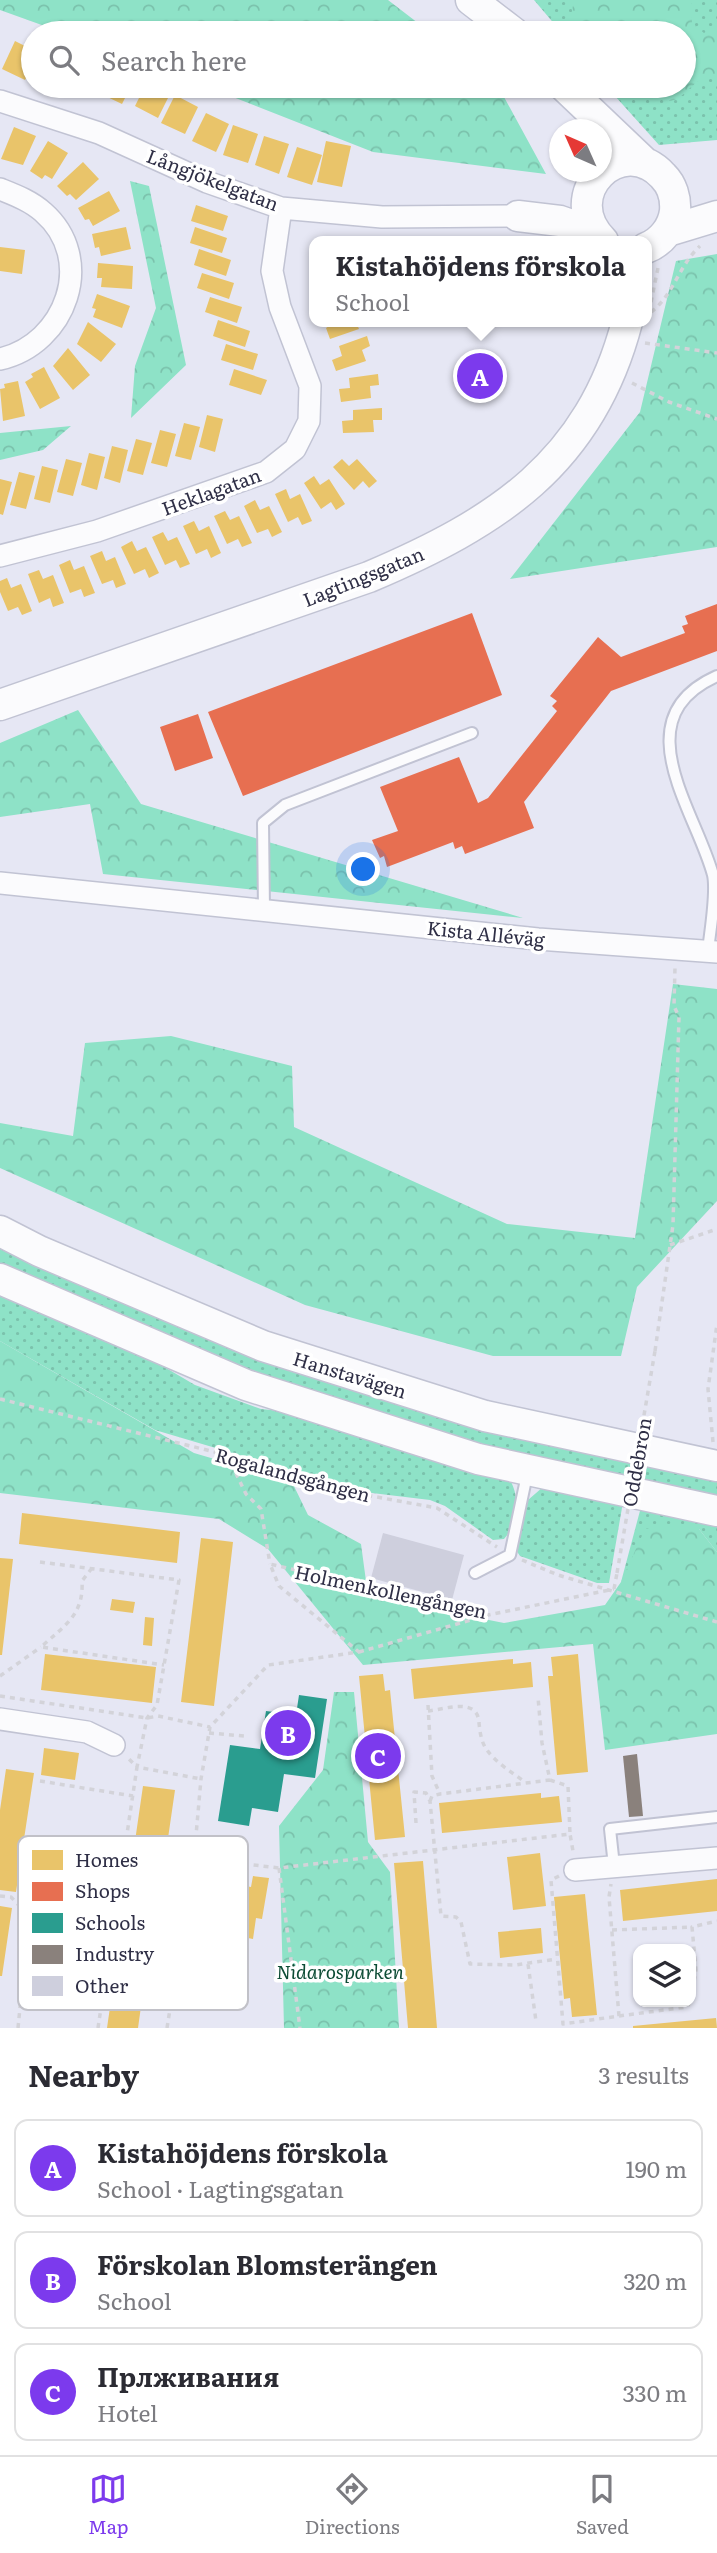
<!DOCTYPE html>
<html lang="en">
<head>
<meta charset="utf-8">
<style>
  body { margin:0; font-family:Literata,serif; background:#f2f2f3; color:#2b2b33 }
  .controls { position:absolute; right:21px; bottom:21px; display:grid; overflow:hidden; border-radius:14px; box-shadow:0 2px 5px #0004 }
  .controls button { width:63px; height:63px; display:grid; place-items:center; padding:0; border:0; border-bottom:2px solid #e1e1e2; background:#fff; color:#2b2b33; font:35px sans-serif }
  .compass { position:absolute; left:549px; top:119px; width:63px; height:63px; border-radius:50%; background:#fff; box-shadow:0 2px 5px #0004; rotate:315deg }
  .you { position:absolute; left:364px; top:870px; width:24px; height:24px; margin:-18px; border:5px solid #fff; border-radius:50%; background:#1a73e8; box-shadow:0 0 0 10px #1a73e833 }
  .badge { display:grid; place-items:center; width:46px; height:46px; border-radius:50%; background:#7c3aed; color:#fff; font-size:23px; font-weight:700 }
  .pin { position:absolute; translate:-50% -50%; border:4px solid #fff; box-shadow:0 2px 7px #0006 }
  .popup { position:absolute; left:309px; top:236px; width:343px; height:91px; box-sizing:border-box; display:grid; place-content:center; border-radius:14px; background:#fff; filter:drop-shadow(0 2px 5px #0005); font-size:23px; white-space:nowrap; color:#7c7c81 }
  .popup b { font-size:26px; color:#2b2b33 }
  .popup::after { content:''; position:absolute; left:50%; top:100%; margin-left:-14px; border:14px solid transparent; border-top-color:#fff }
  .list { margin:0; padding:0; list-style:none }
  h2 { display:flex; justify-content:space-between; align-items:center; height:91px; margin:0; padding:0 28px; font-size:30px }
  h2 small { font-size:23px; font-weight:400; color:#7c7c81 }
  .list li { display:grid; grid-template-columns:46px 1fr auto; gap:21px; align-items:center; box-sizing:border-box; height:98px; margin:0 14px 14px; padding:0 14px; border:2px solid #e1e1e2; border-radius:14px }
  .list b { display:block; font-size:26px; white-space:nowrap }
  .list p { margin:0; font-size:23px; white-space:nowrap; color:#7c7c81 }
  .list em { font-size:23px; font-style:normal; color:#7c7c81 }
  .icon { flex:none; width:38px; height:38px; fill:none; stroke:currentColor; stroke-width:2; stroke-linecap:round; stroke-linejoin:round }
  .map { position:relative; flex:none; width:717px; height:2028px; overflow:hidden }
  .search { position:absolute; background:#fff; box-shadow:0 2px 5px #0004; left:21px; right:21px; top:21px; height:77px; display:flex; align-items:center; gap:18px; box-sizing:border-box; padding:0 24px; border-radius:38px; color:#7c7c81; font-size:26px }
  .sheet { height:427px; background:#fff }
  nav { display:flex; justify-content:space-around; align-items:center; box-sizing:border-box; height:98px; border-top:2px solid #e1e1e2; background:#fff; font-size:19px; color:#7c7c81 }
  nav a { display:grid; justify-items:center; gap:4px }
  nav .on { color:#7c3aed }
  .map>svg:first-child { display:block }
</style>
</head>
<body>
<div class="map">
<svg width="717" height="2028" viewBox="0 0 717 2028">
  <defs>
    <pattern id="grass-dots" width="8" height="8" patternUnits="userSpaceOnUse" patternTransform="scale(1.75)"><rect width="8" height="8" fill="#8ee2c7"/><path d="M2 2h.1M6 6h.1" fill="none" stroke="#7bc2ac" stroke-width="1.8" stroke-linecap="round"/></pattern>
    <pattern id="forest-crowns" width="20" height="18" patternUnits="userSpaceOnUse" patternTransform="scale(1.75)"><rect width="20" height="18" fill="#8ee2c7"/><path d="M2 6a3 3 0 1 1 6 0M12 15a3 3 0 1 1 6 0" fill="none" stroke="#7bc2ac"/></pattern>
  </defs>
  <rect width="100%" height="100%" fill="#e6e7f4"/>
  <path fill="url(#grass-dots)" d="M534 0H717V140L659 145 606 86H684V33H562Z
    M0 1244 631 1462 627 1482 508 1454 292 1389 0 1267Z
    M0 1290 149 1358 195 1385 261 1409 291 1412 507 1476C521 1493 519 1523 504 1539L493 1540 445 1506 430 1500 372 1493 333 1483 155 1430 0 1341Z
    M647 1466 717 1477V1498L644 1485Z
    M543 1487 623 1502 609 1583H597L520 1556 516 1550 528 1500Z
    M641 1507 717 1519V1552L699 1529 621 1582Z"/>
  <path fill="url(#forest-crowns)" d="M0 0H388L431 33H64L0 10Z
    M574 0H691L692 23 704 33 717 29V80C694 71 688 100 669 101 656 101 643 91 632 86H684V33H583L572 11Z
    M205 86H498L546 174 373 152Z
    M130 181 149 186 186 365 131 418 135 366 156 308Z
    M717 254V547L510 579 640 412 676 261Z
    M71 426 43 450 0 460V433Z
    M78 710 141 804 523 918 103 874 90 804 0 817V743Z
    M673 984 717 989V1201L637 1287 621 1356H493L305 1305 0 1168V1123L73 1136 85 1043 171 1036 292 1066 294 1127 507 1224 635 1238Z
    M0 1341 194 1453 292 1482 308 1515 361 1544 368 1596 504 1623 605 1605 621 1582 645 1529 669 1524 699 1529 717 1552V1734L605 1750 593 1644 363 1665 268 1549 219 1519 0 1493Z
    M334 1692H354L368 1842 390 1872 399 2028H284L279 1826 323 1770Z"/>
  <path fill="#e9c46a" d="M15 41 33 50V63L25 80 2 69Z
    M68 86H97L92 98 67 88Z
    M102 86H131L122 104 99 93Z
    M145 86H164L172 90 158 118 135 106Z
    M175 95 198 107 185 134 161 123Z
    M206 113 229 124 216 152 192 141Z
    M233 125 258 134 248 163 223 155Z
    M14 127 36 136 23 165 1 159Z
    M264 136 289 144 279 174 255 165Z
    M48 141 68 153 52 179 45 175 42 179 30 171Z
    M326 141 351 146 342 187 317 182Z
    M297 147 322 155 312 185 287 177Z
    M83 162 99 179 76 200 70 194 67 196 57 186Z
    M109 191 120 211 93 226 89 219 85 220 78 208Z
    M196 205 228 216 223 231 191 221Z
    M126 227 131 249 101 256 99 247 95 248 92 234Z
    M195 227 227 238 222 253 190 243Z
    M0 247 25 250 22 274 0 271Z
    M199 249 231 260 226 276 194 265Z
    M98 263 133 266 132 289 101 287 102 278H97Z
    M202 273 234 283 229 299 197 288Z
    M97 294 130 306 122 328 93 317 96 309 92 308Z
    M210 297 242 307 237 323 205 312Z
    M218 320 250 331 245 347 213 336Z
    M88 322 116 344 101 362 77 344Z
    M335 322H356L359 329 330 339 326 328Z
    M367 336 370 346 362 350 366 361 336 371 332 360 342 356 339 346Z
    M226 344 258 354 253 370 221 360Z
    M68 348 90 375 73 390 53 366Z
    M44 367 60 398 40 409 25 382 33 377 31 374Z
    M234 369 267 380 261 395 229 385Z
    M378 374 379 385 370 386 371 398 341 402 339 389 350 388 349 378Z
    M18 381 25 416 3 421 0 389 5 388 4 384Z
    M382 408V420H373L374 432 343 433 342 421 353 420V410Z
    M207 415 223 419 215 452 199 447Z
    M184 423 200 427 191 460 175 456Z
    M160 430 176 434 167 467 151 463Z
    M136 439 152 443 143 475 127 471Z
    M112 446 128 450 120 483 104 478Z
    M89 453 105 457 97 490 81 485Z
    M66 459 82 463 73 496 57 492Z
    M342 459 349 466 357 459 377 481 369 488 363 481 354 490 333 467Z
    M42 466 58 470 50 503 34 499Z
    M19 472 35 476 26 509 10 505Z
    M314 476 320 485 329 479 345 504 336 510 331 502 321 509 304 483Z
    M0 479 12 482 3 515 0 514Z
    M286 489 290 499 300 494 312 521 302 525 298 517 288 522 275 494Z
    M255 500 260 510 269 506 282 532 272 537 268 529 257 533 244 506Z
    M225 511 230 520 239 516 252 543 242 547 238 539 227 544 214 516Z
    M194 521 199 531 209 526 221 553 211 558 207 549 196 554 183 526Z
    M163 532 168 541 177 537 190 564 180 568 176 560 165 565 152 537Z
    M132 541 137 551 146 547 159 573 149 578 145 569 134 574 121 547Z
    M102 551 106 561 115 557 126 584 116 588 113 580 102 584 90 556Z
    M70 560 74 570 84 566 95 593 84 597 81 589 70 593 59 565Z
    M39 570 43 579 53 575 64 603 53 607 50 598 39 603 28 574Z
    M7 578 11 588 21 584 32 611 22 615 18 607 8 611 0 592V581Z
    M22 1513 180 1532 177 1563 19 1544Z
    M201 1538 233 1542 214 1706 181 1702Z
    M0 1558 13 1559 2 1655H0Z
    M112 1599 135 1602 133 1613 110 1610Z
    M145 1617 154 1618 152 1646 143 1645Z
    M45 1654 156 1667 152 1703 41 1690Z
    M578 1654 588 1772 557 1775 548 1676H553L551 1657Z
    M513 1659V1664L531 1662 533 1687 414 1699 411 1669Z
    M383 1674 385 1691 390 1690 405 1837 375 1840 359 1676Z
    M44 1748 79 1753 75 1780 41 1775Z
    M6 1769 34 1773 16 1892 0 1890V1810Z
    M143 1786 175 1790 157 1914 125 1910Z
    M541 1793V1798L559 1796 562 1822 442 1833 439 1803Z
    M33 1849 78 1855 74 1883 29 1877Z
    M540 1853 546 1906 513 1910 507 1857Z
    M423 1861 437 2028H408L394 1863Z
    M84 1864 112 1869 103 1920 75 1916Z
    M204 1871 236 1875 234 1884 251 1887 253 1876 269 1878 262 1919 256 1918 253 1939 243 1937 239 1965 218 1962 216 1973 188 1969Z
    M717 1879V1911L623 1921 620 1890Z
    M585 1894 597 2015 572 2017 570 1998 564 1999 554 1897Z
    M0 1906 12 1908 2 1976H0Z
    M122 1924 152 1928 138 2028H107Z
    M541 1928 543 1953 500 1958 498 1932Z
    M716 2018 717 2028H633V2026Z"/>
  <path fill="#e76f51" d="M717 604V651L611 691 524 802 534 828 465 854 462 846 455 849 453 842 387 867 384 856 380 858 372 840 398 831 380 787 459 757 478 803 488 798 557 711 552 706 557 701 550 696 598 637 621 657 685 633 682 626 688 624 685 616Z
    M472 613 502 695 243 796 208 712Z
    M198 714 213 758 175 771 160 727Z"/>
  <path fill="#2a9d8f" d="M299 1695 327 1699 315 1778 284 1774 278 1812 252 1808 249 1826 218 1821 230 1745 260 1749 266 1711 296 1715Z"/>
  <path fill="#8a817c" d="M637 1754 643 1816 629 1817 623 1756Z"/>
  <path fill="#cecfdd" d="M383 1533 464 1555 452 1600 371 1578Z"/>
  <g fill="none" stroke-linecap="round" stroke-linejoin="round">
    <defs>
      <path id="lane" d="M264 910 263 823 285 805 472 733
        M708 951C710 931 717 893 713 875 696 811 622 718 717 676
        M475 1573 510 1555 528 1470
        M614 1866 610 1829 717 1817"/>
      <path id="street" d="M0 101 99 133 207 182 281 208 382 217 518 216
        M0 189C15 195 31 201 43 212 97 259 66 344 0 359
        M0 556 97 531 266 472 295 449 309 421 310 386 280 307 272 271 281 208
        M0 883 538 939 717 952
        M0 1719 87 1732 114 1745
        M575 1870 717 1858"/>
      <path id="secondary" d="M471 0 514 33
        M564 86 646 164
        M518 216 560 221 594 233
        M668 231 717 216
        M603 241C556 194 622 131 663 176 672 185 676 198 675 211 673 227 662 242 646 248
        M0 705 369 577C496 523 590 464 627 322
        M0 1231 39 1251 263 1346 485 1416 717 1466
        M0 1279 246 1385 478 1459 717 1511"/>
    </defs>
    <use href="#lane" stroke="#c1c3d3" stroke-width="14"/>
    <use href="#street" stroke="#c1c3d3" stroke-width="24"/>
    <use href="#secondary" stroke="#c1c3d3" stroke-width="33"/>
    <path stroke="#d3d3d9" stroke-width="3.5" stroke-dasharray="5 5" stroke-linecap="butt" d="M649 312 658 268
      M651 312C673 296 679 265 700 246
      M645 343 717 353
      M632 383 669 402 717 419
      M670 1245 717 1229
      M655 1351 673 1225 679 1017 674 1006 675 967
      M0 1399 227 1455 333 1489 437 1508 497 1547
      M713 1442 708 1389 717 1324
      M227 1455 246 1494 261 1509 270 1564
      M522 1560 558 1575 717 1622
      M40 1562 179 1580 157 1705 147 1718 137 1767 201 1779
      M92 1568 82 1581C84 1615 64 1626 41 1647L164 1665
      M614 1589 617 1573
      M359 1652 485 1616
      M0 1676 41 1647
      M0 1696 147 1718 158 1716 210 1727
      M428 1705 432 1776 440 1794
      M428 1711C446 1709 478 1697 479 1723 480 1732 481 1742 487 1750 496 1763 513 1773 525 1782
      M209 1733 244 1736
      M550 1780 568 1786 570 1834
      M40 1781 133 1796
      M430 1801 432 1796 440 1794 550 1780 542 1743 538 1697
      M416 1823 414 1792 426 1793 430 1801 441 1916 456 1917 461 1922 470 1964 515 1965 557 1959
      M194 1858 279 1868 570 1834 573 1851
      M279 1868 300 2028
      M559 1876 551 1880 563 2024 619 2016 609 1897 611 1884
      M0 1896 11 1897 29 1916
      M115 1915 184 1920
      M612 1930 692 1927
      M528 1964 536 2021
      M691 2001 696 1970 692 1927 717 1921
      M619 2016 687 2007 690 2002
      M18 2028 29 1916 113 1924
      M98 2028 137 1767 127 1757
      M167 2028 194 1858 201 1779 210 1727 268 1665 359 1652 279 1586 270 1564 488 1615 614 1589"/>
    <use href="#lane" stroke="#fbfbfd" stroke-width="10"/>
    <use href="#street" stroke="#fbfbfd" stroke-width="21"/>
    <use href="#secondary" stroke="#fbfbfd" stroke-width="30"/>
    <path stroke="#d3d3d9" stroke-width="3.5" stroke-dasharray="5 5" stroke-linecap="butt" d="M617 1573 655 1351"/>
  </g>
  <g text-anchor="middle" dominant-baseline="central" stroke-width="7" stroke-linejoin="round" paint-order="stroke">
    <g font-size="19" fill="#2f2f46" stroke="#fff">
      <text transform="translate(213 179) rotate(21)">Långjökelgatan</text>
      <text transform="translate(211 491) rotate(-20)">Heklagatan</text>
      <text transform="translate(363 576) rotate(-22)">Lagtingsgatan</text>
      <text transform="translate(486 933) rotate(6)">Kista Alléväg</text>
      <text transform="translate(350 1374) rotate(17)">Hanstavägen</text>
      <text transform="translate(636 1462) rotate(-80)">Oddebron</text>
      <text transform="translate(293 1474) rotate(15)">Rogalandsgången</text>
      <text transform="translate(391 1591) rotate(12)">Holmenkollengången</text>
    </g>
    <g font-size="19" font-style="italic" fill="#0d4c35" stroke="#fff">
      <text x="340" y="1971">Nidarosparken</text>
    </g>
  </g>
  <rect x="18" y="1836" width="230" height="174" rx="10" fill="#fff" stroke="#c1c1c8" stroke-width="2"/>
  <rect x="32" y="1850" width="31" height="20" fill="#e9c46a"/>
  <rect x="32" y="1882" width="31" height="19" fill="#e76f51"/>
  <rect x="32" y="1913" width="31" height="20" fill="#2a9d8f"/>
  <rect x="32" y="1945" width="31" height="19" fill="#8a817c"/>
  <rect x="32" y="1976" width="31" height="20" fill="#cecfdd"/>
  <g font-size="19" fill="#2f2f46">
    <text x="75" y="1867">Homes</text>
    <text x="75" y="1898">Shops</text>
    <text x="75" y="1930">Schools</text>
    <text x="75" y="1961">Industry</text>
    <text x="75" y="1993">Other</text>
  </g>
</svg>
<div class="controls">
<button><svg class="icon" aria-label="layers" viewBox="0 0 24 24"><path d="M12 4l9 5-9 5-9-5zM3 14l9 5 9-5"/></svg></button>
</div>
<svg class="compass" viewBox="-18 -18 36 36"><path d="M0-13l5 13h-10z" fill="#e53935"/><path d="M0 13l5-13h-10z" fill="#7c7c81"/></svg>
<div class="you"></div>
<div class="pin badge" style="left:480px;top:376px">A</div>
<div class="popup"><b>Kistahöjdens förskola</b>School</div>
<div class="pin badge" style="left:288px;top:1733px">B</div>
<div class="pin badge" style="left:378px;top:1756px">C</div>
<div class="search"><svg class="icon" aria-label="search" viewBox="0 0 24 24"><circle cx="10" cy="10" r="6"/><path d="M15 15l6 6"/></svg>Search here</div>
</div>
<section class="sheet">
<h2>Nearby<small>3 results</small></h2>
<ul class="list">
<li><span class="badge">A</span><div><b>Kistahöjdens förskola</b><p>School · Lagtingsgatan</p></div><em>190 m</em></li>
<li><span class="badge">B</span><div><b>Förskolan Blomsterängen</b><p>School</p></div><em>320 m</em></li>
<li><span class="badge">C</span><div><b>Прлживания</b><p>Hotel</p></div><em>330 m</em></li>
</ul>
</section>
<nav>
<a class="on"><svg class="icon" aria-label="map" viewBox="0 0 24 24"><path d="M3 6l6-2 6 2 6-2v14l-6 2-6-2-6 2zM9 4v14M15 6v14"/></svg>Map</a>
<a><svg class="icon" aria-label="directions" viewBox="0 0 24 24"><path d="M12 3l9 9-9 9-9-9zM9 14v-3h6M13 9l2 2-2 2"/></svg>Directions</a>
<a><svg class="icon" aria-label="saved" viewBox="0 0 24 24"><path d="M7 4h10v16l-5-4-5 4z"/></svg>Saved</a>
</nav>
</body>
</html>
